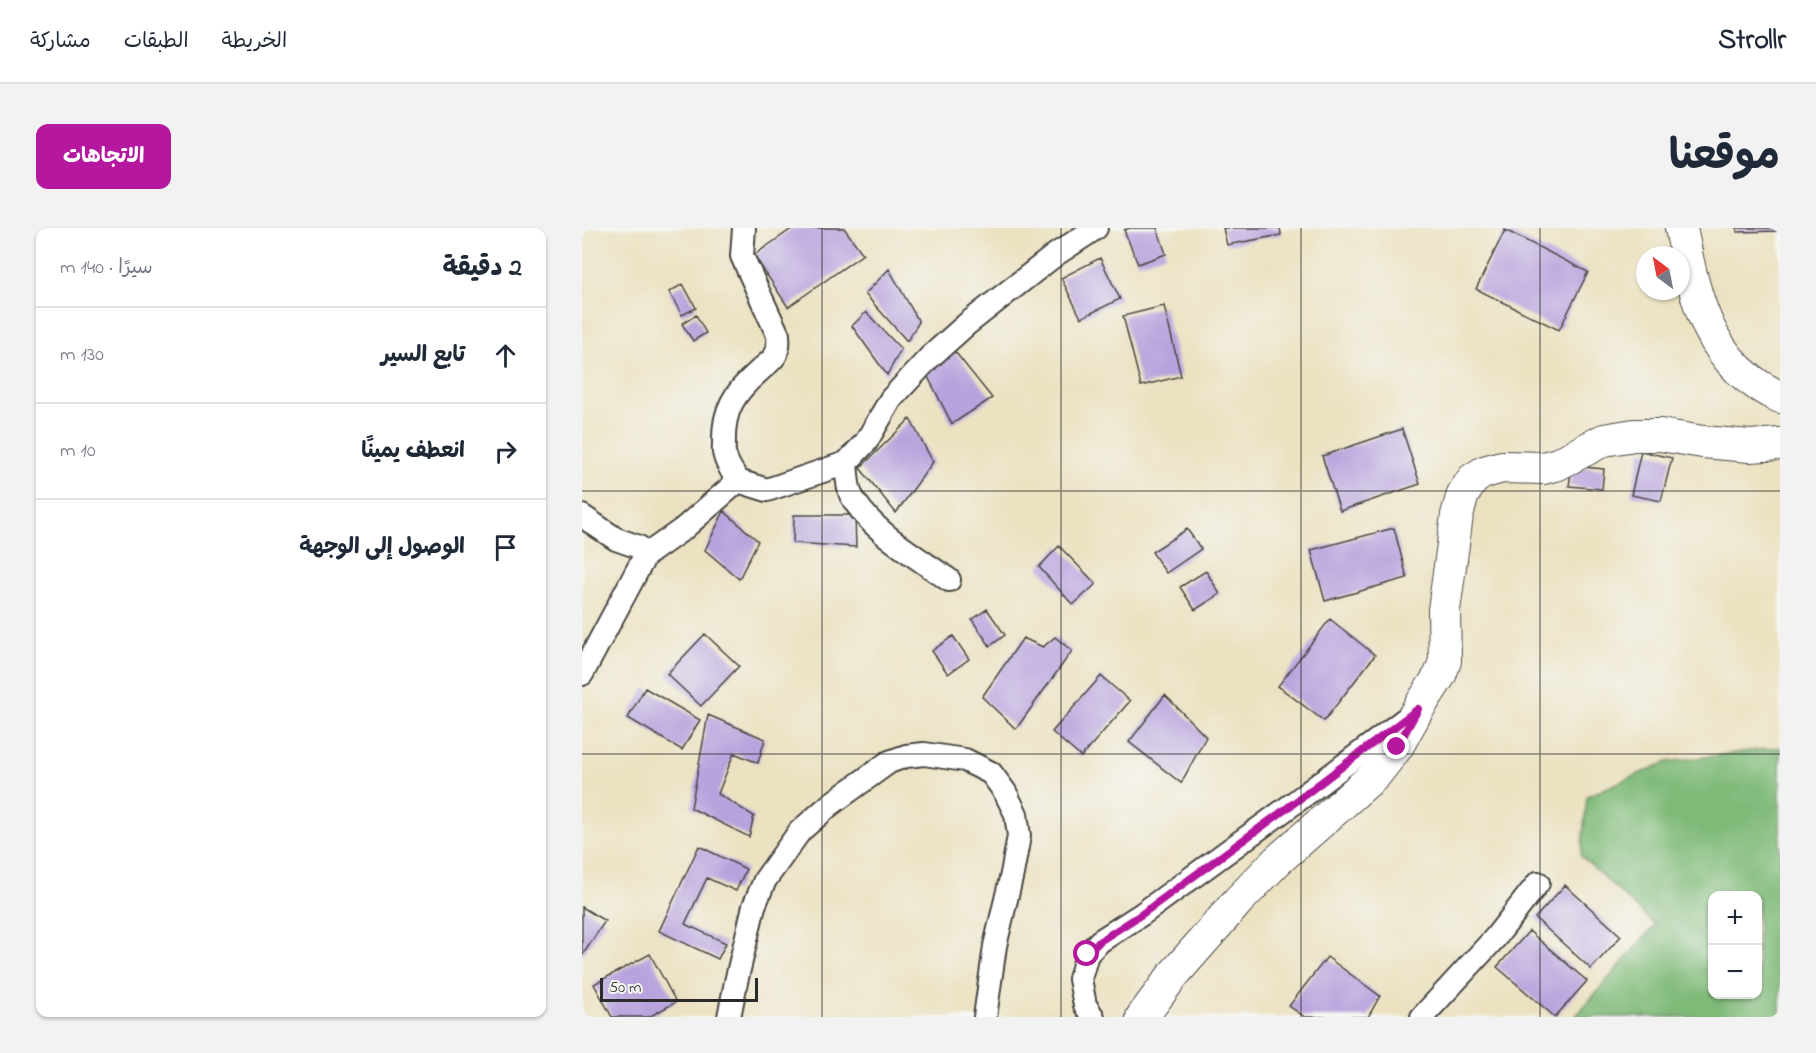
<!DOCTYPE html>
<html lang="ar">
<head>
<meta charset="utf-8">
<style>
  body { margin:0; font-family:"Indie Flower","Playpen Sans Arabic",sans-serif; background:#f2f2f3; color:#1f2937; direction:rtl }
  .controls { position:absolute; right:18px; bottom:18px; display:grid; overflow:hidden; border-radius:12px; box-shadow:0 2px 4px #0004 }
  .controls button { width:54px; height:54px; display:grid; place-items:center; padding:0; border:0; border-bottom:2px solid #e0e1e3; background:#fff; color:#1f2937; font:30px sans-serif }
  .compass { position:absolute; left:1054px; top:18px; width:54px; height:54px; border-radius:50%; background:#fff; box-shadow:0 2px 4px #0004; rotate:328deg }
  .scale { position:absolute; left:18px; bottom:15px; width:158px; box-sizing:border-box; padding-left:6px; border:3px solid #2b2b2b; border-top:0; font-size:16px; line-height:21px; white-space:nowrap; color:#2b2b2b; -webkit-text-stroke:4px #f6f6f2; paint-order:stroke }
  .stop { position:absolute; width:18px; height:18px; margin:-14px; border:4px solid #b5179e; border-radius:50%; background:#fff }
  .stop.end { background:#b5179e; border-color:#fff; box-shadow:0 2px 6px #0008 }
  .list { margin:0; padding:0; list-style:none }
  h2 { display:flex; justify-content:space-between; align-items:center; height:78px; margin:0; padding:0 24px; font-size:26px }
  h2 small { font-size:20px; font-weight:400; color:#747a83 }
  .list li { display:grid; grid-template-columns:39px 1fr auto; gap:18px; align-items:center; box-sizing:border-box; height:96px; padding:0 24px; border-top:2px solid #e0e1e3 }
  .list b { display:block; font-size:22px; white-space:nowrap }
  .list em { font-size:20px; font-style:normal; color:#747a83 }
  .icon { flex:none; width:33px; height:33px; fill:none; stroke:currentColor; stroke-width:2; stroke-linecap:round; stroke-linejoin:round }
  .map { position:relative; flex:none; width:1198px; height:789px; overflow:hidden; direction:ltr; border-radius:12px }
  header { display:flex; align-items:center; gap:36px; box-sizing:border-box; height:84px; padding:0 30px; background:#fff; border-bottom:2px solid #e0e1e3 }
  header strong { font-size:28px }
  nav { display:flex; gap:33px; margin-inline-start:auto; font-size:21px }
  .intro { display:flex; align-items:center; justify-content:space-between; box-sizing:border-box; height:144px; padding:0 36px }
  h1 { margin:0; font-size:42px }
  .button { padding:15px 27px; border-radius:12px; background:#b5179e; color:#fff; font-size:21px; font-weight:700 }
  main { display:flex; gap:36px; padding:0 36px }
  aside { flex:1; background:#fff; border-radius:12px; box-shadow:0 2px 4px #0004 }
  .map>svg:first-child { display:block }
</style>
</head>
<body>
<header>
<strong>Strollr</strong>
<nav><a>الخريطة</a><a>الطبقات</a><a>مشاركة</a></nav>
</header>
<div class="intro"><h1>موقعنا</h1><a class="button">الاتجاهات</a></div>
<main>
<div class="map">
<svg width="1198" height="789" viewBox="0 0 1198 789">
  <rect width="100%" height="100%" fill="#f6f6f2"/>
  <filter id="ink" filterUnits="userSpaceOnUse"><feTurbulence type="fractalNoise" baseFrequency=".0167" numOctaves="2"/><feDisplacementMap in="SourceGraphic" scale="12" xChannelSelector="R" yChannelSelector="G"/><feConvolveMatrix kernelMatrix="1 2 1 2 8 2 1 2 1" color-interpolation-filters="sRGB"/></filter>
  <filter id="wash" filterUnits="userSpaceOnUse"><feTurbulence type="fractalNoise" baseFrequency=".008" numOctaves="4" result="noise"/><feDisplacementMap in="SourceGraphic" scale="24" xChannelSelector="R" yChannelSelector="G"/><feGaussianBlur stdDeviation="1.35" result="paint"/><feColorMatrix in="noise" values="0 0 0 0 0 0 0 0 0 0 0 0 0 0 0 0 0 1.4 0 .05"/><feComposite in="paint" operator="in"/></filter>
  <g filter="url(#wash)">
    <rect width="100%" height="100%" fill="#ece2c2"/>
    <path fill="#7fba78" stroke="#557252" stroke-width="1.5" fill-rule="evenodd" d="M1198 519V789H993L1073 697 999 628 1005 568 1085 534ZM1130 668H1176V766H1130Z"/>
    <g id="blocks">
      <path fill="#b7a3dd" d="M211 0H262L281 26 206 79 172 27Z
        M548 0H575L584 26 556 36 542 2Z
        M641 0H698L699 7 645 17Z
        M1155 0H1198V3L1155 4Z
        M923 2 1006 44 977 102 894 61Z
        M518 30 538 71 499 90 479 50Z
        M307 41 337 94 325 113 283 66Z
        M101 56 114 80 100 87 87 64Z
        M582 78 599 148 559 158 541 88Z
        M284 84 319 121 305 147 270 98Z
        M114 87 124 105 111 113 100 96Z
        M370 120 410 170 370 196 344 145Z
        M328 191 351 234 314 285 278 240Z
        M820 201 838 256 758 283 740 228Z
        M1059 223 1090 230 1079 273 1049 267Z
        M990 238 1022 241 1020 261 987 258Z
        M142 283 176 313 157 351 123 322Z
        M212 287H273L274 319 211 315Z
        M812 300 825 350 743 373 729 322Z
        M605 301 619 321 584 345 570 324Z
        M477 318 514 356 491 377 457 339Z
        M624 343 638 366 613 382 598 359Z
        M405 381 423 407 408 418 390 392Z
        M748 391 793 427 742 493 696 458Z
        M123 406 157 438 119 478 85 446Z
        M371 408 387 431 366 446 350 423Z
        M473 409 490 423 434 501 400 469 441 410 461 419Z
        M519 448 548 473 499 529 470 504Z
        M63 460 118 492 100 522 46 490Z
        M583 467 624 509 599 555 547 514Z
        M126 487 183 511 176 535 152 525 136 566 172 588 167 609 109 580Z
        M117 618 164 641 154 663 125 650 103 696 144 715 136 731 77 703Z
        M983 657 1039 708 1009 741 953 690Z
        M0 679 23 693 0 728Z
        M947 703 1005 753 973 789 915 739Z
        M68 726 94 774 67 789H30L12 756Z
        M745 729 798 768 786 789H723L707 778Z"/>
    </g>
  </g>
  <g filter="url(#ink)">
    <use href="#blocks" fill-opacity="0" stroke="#484642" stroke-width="1.5"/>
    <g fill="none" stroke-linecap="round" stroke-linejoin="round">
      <defs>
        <path id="street" d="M156 253C152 246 145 237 143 228 141 224 142 218 142 214 141 183 152 165 175 145 191 130 198 130 196 107L160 28 162 0
          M0 288 34 311 57 319 63 328 101 301 156 253 185 262 264 235
          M367 352C334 328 289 304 269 267 265 258 265 244 264 235L284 214 309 171 347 130 385 96 473 27 514 0
          M0 446 63 328
          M147 789 154 754 172 678 183 652 218 603 249 576 307 534 324 528 342 526 383 532 409 545 423 564 434 586 437 608 430 646 413 718 403 789
          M511 789 503 777 498 751 505 726 518 713 560 686 712 575 830 486
          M840 789 913 710 956 655"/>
        <path id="secondary" d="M1099 0C1113 70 1126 138 1198 169
          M560 789 592 746 657 672 696 632 793 547 815 519 836 481 858 447 863 433 862 382 875 287 881 266 891 251 902 244 920 239 961 240 976 236 1022 212 1052 207H1078L1121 214 1168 218 1198 216"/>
      </defs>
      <use href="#street" stroke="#484642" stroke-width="26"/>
      <use href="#secondary" stroke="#484642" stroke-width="34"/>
      <use href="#street" stroke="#fff" stroke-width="22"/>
      <use href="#secondary" stroke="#fff" stroke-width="32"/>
    </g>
  </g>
  <g fill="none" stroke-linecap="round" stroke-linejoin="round" filter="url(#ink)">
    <path stroke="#b5179e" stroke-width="8" d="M505 726 518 713 560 686 712 575 836 481 815 519"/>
  </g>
  <path fill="none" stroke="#2b2b2b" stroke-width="1.5" stroke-opacity="0.55" d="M240 0V789M479 0V789M719 0V789M958 0V789M0 263H1198M0 526H1198"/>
</svg>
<div class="controls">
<button>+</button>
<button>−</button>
</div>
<svg class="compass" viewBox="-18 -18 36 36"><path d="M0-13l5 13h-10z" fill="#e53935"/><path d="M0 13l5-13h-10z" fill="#747a83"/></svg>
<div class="scale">50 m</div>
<div class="stop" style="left:505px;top:726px"></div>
<div class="stop end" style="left:815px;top:519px"></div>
</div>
<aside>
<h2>2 دقيقة<small>سيرًا · 140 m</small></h2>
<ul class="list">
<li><svg class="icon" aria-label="ahead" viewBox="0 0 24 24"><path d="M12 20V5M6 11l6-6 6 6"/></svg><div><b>تابع السير</b></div><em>130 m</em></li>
<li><svg class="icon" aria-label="right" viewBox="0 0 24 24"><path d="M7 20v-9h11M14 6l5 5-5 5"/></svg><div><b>انعطف يمينًا</b></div><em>10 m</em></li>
<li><svg class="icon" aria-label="arrive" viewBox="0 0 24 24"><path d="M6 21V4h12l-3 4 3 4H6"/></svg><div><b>الوصول إلى الوجهة</b></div></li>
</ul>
</aside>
</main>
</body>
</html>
